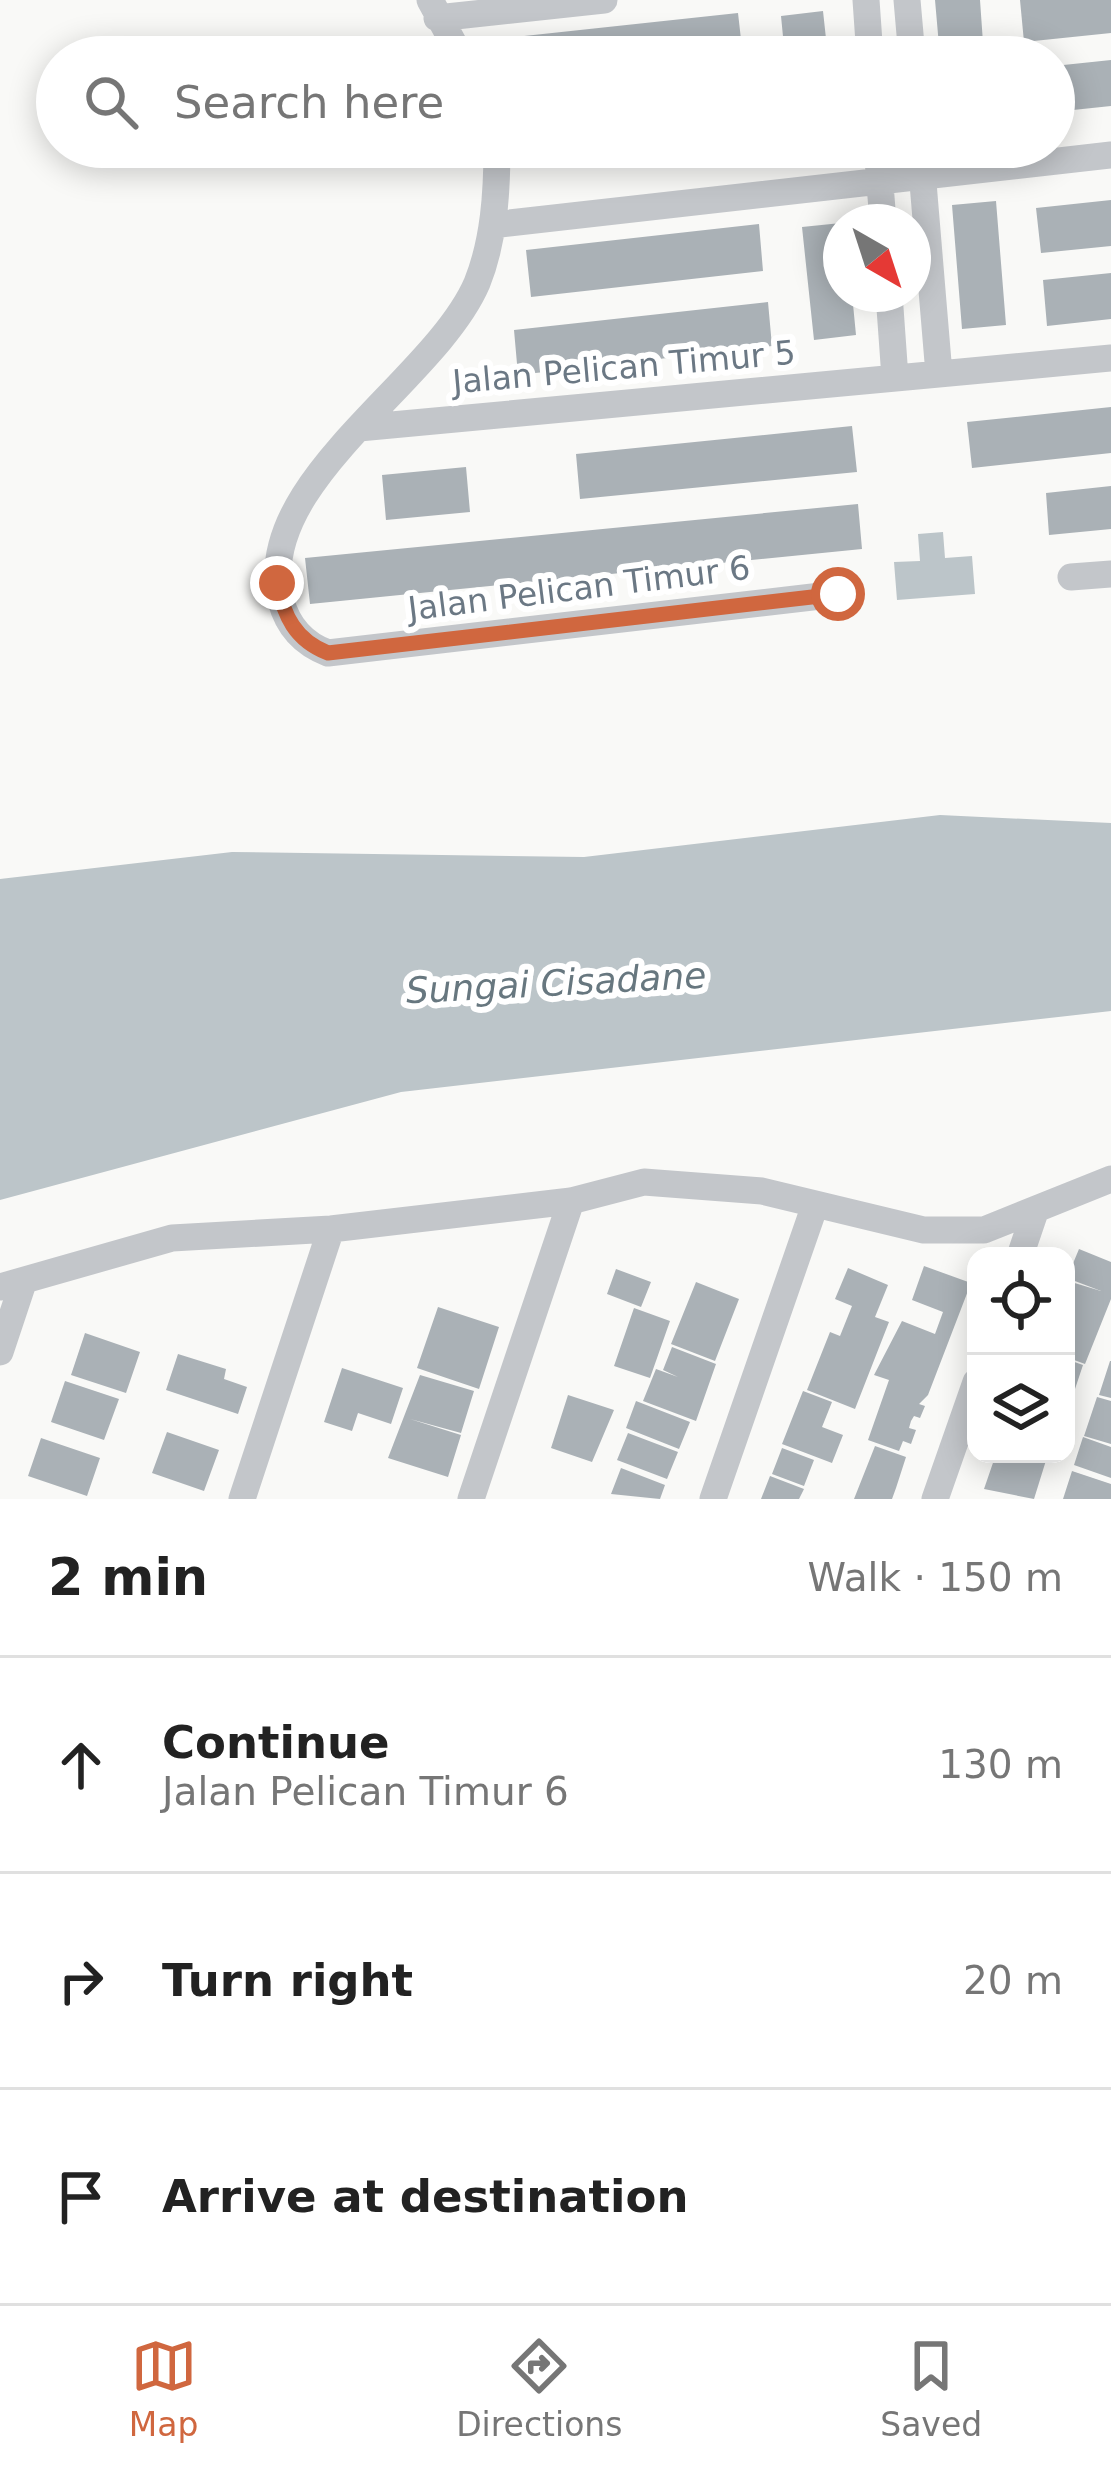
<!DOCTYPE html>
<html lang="en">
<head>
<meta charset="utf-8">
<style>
  body { margin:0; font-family:"DejaVu Sans",sans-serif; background:#f6f6f6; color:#222 }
  .controls { position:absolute; right:36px; bottom:36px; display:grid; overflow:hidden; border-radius:24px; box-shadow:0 6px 30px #0003 }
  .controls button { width:108px; height:108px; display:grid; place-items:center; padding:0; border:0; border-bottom:3px solid #e0e0e0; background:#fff; color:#222; font:60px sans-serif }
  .compass { position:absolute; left:823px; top:204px; width:108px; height:108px; border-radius:50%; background:#fff; box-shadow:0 6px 30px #0003; rotate:141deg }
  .stop { position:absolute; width:36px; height:36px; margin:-27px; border:9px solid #d0673f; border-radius:50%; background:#fff }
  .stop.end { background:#d0673f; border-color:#fff; box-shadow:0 3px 12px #0008 }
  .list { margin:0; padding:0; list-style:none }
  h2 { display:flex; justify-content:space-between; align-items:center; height:156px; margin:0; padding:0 48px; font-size:51px }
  h2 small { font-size:39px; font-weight:400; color:#767676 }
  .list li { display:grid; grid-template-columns:78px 1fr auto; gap:36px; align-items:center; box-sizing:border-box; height:216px; padding:0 48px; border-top:3px solid #e0e0e0 }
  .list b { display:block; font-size:45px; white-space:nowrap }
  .list p { margin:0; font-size:39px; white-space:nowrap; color:#767676 }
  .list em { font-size:39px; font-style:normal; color:#767676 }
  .icon { flex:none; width:66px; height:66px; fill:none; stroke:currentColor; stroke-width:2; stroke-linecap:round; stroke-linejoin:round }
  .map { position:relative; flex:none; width:1111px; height:1499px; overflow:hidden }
  .search { position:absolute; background:#fff; box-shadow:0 6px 30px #0003; left:36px; right:36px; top:36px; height:132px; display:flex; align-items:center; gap:30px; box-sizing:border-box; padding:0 42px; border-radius:66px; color:#767676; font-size:45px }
  .sheet { height:804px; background:#fff }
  nav { display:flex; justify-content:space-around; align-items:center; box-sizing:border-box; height:168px; border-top:3px solid #e0e0e0; background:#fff; font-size:33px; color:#767676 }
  nav a { display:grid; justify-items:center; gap:6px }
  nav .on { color:#d0673f }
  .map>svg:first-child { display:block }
</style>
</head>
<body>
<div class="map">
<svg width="1111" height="1499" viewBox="0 0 1111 1499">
  <rect width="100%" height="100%" fill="#f9f9f7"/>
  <path fill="#bcc5c9" d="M943 532 945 558 972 556 975 594 897 600 894 562 920 561 918 534Z
    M940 815 1111 823V1011L401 1092 0 1200V879L232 852 584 857Z"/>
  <path fill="#aab1b6" d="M935 0H980L984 57H940Z
    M1020 0H1111V33L1024 42Z
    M823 11 828 57H785L781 16Z
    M738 13 743 57H507L505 38Z
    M1111 60V106L1054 112V66Z
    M534 147H612V150L535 159Z
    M1111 200V246L1041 253 1036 208Z
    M996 201 1006 325 962 329 952 205Z
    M841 223V294H852L856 335 814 340 802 227Z
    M759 224 763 271 531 297 526 250Z
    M1111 273V319L1047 326 1043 280Z
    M768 302 772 346 518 375 514 330Z
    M1111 407V453L972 468 967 422Z
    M852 426 857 472 580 499 576 454Z
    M466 467 470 512 386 520 382 475Z
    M1111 486V529L1049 535 1046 493Z
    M858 504 862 549 310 604 305 558Z
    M1079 1249 1111 1262V1299L1085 1364 1066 1357V1286L1068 1281 1101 1291 1067 1278Z
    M924 1266 971 1283 928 1395 919 1404 925 1406 920 1418 914 1416 911 1421 909 1428 916 1430 911 1444 903 1441 899 1451 868 1440 889 1380 874 1375 902 1321 935 1334 943 1312 912 1300Z
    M848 1268 888 1285 875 1317 889 1322 855 1409 807 1390 830 1332 840 1336 852 1306 835 1299Z
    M616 1269 651 1282 641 1307 607 1294Z
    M696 1282 739 1299 715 1361 671 1344Z
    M438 1307 499 1327 479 1389 417 1368Z
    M634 1308 670 1321 650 1378 614 1366Z
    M85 1333 140 1352 126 1393 71 1375Z
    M672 1347 716 1364 696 1421 643 1401 656 1369 678 1377 663 1370Z
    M178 1354 226 1369 224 1379 247 1387 238 1414 166 1390Z
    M1066 1359 1083 1365 1067 1413H1066Z
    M1110 1361H1111V1398L1099 1395Z
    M342 1368 403 1388 391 1424 358 1413 352 1431 324 1422Z
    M420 1375 474 1391 461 1433 410 1419 461 1435 448 1477 388 1458Z
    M65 1381 119 1399 104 1440 51 1422Z
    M803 1391 832 1402 822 1427 843 1435 832 1463 782 1444Z
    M568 1395 614 1410 592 1462 551 1448Z
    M1097 1397 1111 1401V1444L1084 1436Z
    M636 1401 690 1422 679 1449 626 1428Z
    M167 1432 219 1450 204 1491 152 1473Z
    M628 1433 678 1452 667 1479 617 1460Z
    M1083 1437 1111 1447V1478L1074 1465Z
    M41 1438 100 1458 87 1496 28 1476Z
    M875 1446 906 1457 896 1488 892 1499H854Z
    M782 1448 814 1460 804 1486 772 1474Z
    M996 1454H1048L1034 1499 984 1489Z
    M621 1468 665 1485 660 1499 611 1494Z
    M1072 1471 1111 1484V1499H1063Z
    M770 1476 804 1489 799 1499H761Z"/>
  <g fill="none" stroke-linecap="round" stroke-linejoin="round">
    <path stroke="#c3c6ca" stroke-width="27" d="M430 0 461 57
      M866 0 870 57
      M907 0 912 57
      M437 18 604 0
      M497 147C497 192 494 241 477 283 434 383 251 483 281 601 288 627 304 644 328 653L838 594
      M877 147 883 222
      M920 147 939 374
      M492 225 1111 155
      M889 294 895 378
      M359 428 1111 358
      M1071 577 1111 574
      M1020 1256 1036 1209
      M0 1287 172 1238 331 1229 571 1201 644 1182 762 1191 924 1230H984L1111 1179
      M0 1352 23 1283
      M242 1499 331 1229
      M471 1499 571 1201
      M713 1499 815 1205
      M935 1499 976 1382"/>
  </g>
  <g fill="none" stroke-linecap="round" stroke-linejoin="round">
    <path stroke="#d0673f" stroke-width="15" d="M277 583C284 616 295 640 328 653L838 594"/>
  </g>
  <g text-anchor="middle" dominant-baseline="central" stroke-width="12" stroke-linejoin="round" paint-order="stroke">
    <g font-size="33" fill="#6b7884" stroke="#fff">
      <text transform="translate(624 367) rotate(-5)">Jalan Pelican Timur 5</text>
      <text transform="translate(579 588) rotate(-7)">Jalan Pelican Timur 6</text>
    </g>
    <g font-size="36" font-style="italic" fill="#67777f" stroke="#fff">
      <text transform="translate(556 983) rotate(-3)">Sungai Cisadane</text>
    </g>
  </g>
</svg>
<div class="controls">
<button><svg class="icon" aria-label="locate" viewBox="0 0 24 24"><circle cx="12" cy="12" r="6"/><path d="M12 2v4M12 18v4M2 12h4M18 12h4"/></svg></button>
<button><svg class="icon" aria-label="layers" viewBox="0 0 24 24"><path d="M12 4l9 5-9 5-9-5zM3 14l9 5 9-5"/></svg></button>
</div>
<svg class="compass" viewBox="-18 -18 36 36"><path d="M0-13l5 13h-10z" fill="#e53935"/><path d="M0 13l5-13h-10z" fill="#767676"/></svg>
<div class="stop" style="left:838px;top:594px"></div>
<div class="stop end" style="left:277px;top:583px"></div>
<div class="search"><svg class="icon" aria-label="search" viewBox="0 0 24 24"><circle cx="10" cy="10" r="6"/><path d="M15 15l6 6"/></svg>Search here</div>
</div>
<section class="sheet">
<h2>2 min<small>Walk · 150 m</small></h2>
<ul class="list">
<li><svg class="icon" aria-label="ahead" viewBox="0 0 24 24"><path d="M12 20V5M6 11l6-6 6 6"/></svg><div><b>Continue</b><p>Jalan Pelican Timur 6</p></div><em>130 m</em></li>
<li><svg class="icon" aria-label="right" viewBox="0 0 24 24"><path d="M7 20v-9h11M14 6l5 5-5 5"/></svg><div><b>Turn right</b></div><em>20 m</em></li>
<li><svg class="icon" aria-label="arrive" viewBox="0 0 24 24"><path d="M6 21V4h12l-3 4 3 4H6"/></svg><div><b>Arrive at destination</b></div></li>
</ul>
</section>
<nav>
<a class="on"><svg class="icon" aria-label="map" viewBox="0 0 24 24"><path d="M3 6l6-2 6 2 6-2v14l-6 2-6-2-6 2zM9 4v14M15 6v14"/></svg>Map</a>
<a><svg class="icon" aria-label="directions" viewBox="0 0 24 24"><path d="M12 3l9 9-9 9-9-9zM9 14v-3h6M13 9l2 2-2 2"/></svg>Directions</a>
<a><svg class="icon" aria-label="saved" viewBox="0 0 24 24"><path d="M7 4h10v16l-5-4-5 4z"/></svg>Saved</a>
</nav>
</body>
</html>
